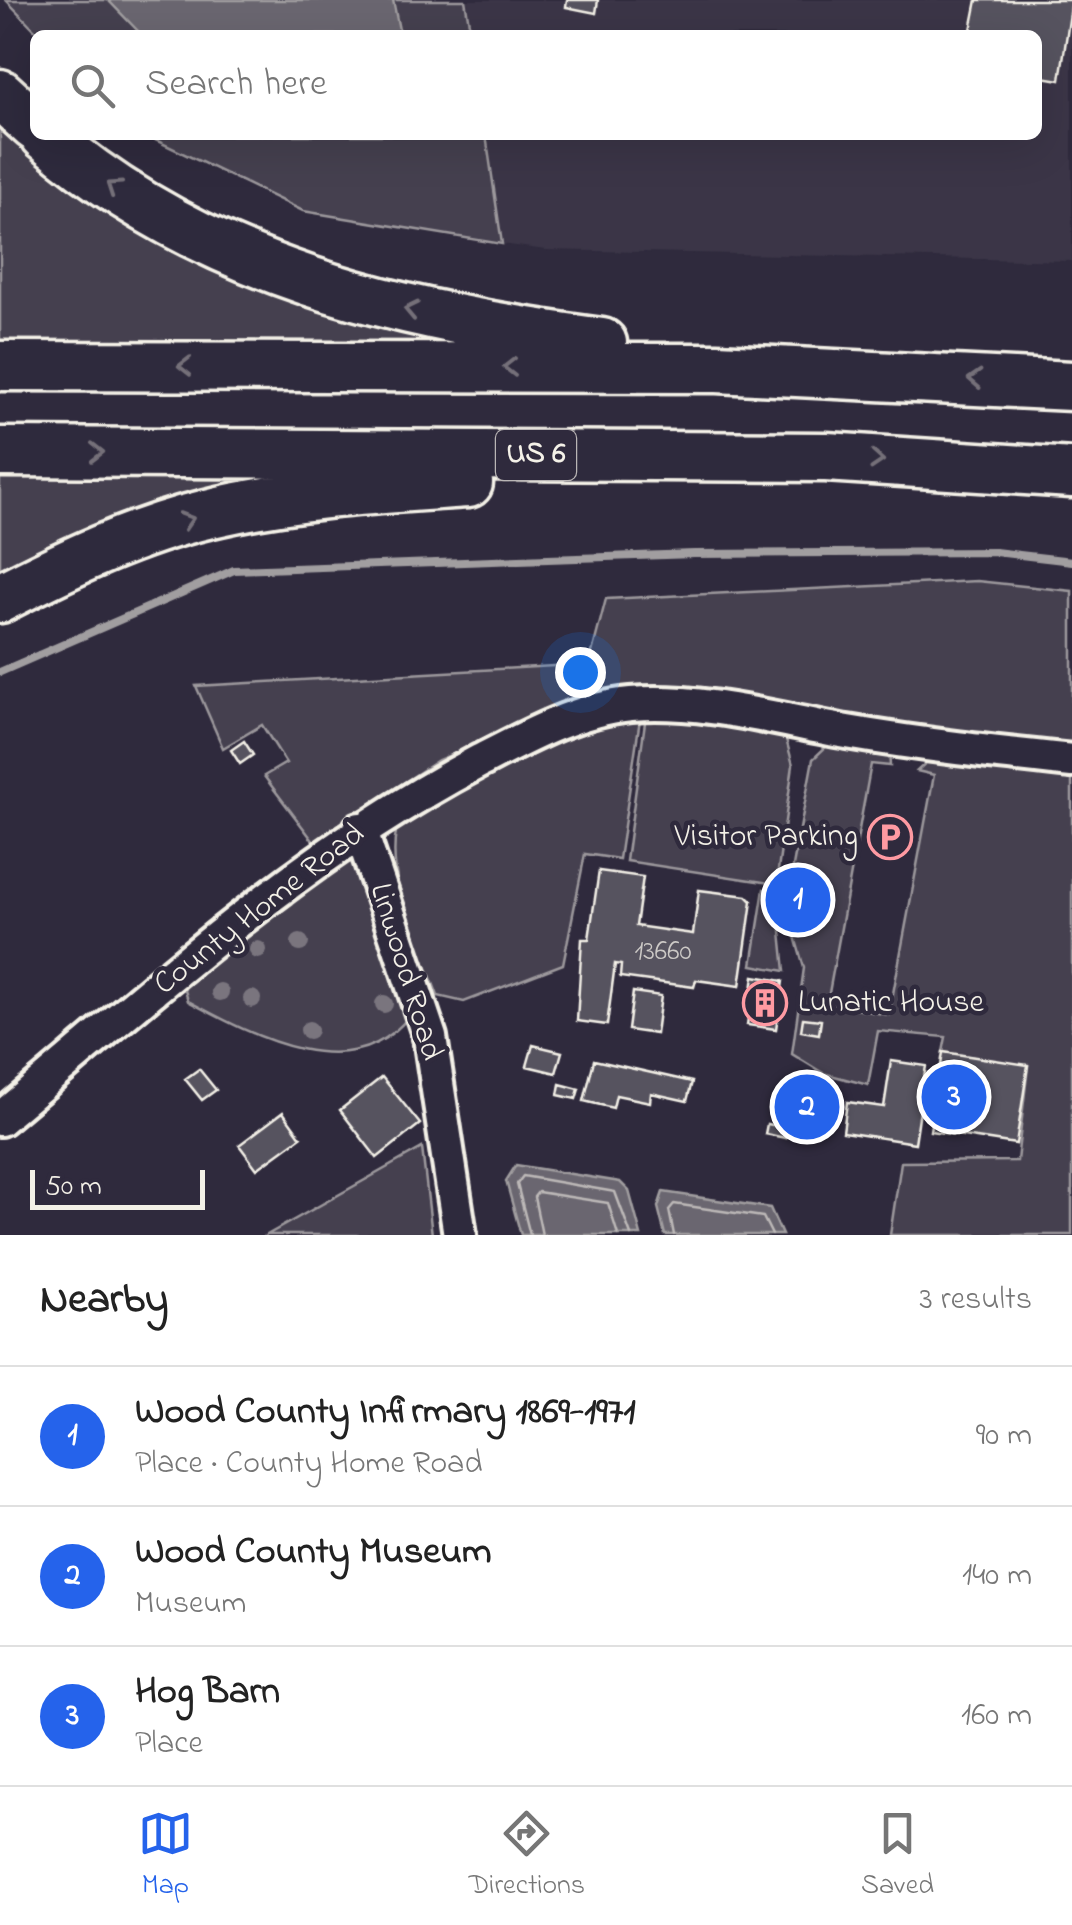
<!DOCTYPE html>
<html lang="en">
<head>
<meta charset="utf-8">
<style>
  body { margin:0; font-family:"Indie Flower",sans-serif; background:#f2f2f2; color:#222 }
  .scale { position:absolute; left:30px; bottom:25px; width:175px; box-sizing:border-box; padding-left:10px; border:5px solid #f4f1e8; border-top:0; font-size:28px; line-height:35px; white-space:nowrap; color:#f4f1e8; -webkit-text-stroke:8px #2f2a3d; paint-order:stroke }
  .you { position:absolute; left:580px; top:672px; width:35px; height:35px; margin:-25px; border:8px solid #fff; border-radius:50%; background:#1a73e8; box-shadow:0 0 0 15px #1a73e833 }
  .badge { display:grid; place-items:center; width:65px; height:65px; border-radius:50%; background:#2563eb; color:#fff; font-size:32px; font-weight:700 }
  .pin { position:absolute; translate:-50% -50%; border:5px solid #fff; box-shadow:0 2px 10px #0006 }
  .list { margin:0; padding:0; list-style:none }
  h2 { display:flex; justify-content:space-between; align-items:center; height:130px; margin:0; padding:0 40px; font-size:42px }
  h2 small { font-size:32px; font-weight:400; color:#767676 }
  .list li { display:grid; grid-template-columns:65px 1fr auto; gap:30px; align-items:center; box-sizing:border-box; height:140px; padding:0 40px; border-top:2px solid #e0e0e0 }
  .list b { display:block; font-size:38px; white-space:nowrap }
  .list p { margin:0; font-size:32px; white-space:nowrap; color:#767676 }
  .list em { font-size:32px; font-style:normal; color:#767676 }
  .icon { flex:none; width:55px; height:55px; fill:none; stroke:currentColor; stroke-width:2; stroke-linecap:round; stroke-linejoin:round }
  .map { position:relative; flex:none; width:1072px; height:1235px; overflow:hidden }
  .search { position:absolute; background:#fff; box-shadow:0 10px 40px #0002; left:30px; right:30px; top:30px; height:110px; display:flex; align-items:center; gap:25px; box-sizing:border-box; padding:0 35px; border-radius:15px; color:#767676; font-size:38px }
  .sheet { height:550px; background:#fff }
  nav { display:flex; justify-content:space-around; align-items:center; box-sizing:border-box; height:140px; border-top:2px solid #e0e0e0; background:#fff; font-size:28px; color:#767676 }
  nav a { display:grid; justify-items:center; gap:5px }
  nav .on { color:#2563eb }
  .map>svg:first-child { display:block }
</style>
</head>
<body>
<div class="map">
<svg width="1072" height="1235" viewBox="0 0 1072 1235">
  <rect width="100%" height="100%" fill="#2f2a3d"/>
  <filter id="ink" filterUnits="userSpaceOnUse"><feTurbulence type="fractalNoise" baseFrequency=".01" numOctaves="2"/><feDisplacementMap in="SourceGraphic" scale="20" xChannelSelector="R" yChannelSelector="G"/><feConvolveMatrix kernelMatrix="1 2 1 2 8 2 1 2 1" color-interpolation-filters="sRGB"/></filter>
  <g filter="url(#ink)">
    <path fill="#3b3647" d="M465 0H1072V261L546 250 502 244 486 135H1037V35H471Z"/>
    <path fill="#454050" stroke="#9c989c" stroke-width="2.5" d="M6 0H465L471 35H40Z
      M0 117 436 337 435 342H0Z
      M145 135H486L502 244 303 211Z
      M287 472 0 579V476Z
      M977 581 1072 591V748L575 704 438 760 314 842 264 776 286 763 262 725 223 748 196 686 589 664 606 599Z
      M656 715 784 732 793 765 776 884 626 861 645 722Z
      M640 719 619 859 585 854 563 964 464 1002 438 996C417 939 379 872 401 812L595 720Z
      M832 741 889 751 890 766 871 764 827 1004 889 1015 934 775 917 771 932 757 1072 773V1235H890L901 1162 1017 1161 1028 1066 943 1052 946 1037 878 1031 868 1085 823 1073 792 1054 804 968 788 912 803 911 788 907 789 888 813 759Z
      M343 856 359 858 410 1015C353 1090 253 1036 188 1001L183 983Z
      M764 889 777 891 785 971 752 965Z
      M422 1148 432 1235H267Z"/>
    <path fill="#6a6670" stroke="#a19ea0" stroke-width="2.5" d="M108 0H393L400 35H142Z
      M516 1165 620 1182 629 1191 641 1235H521L506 1181Z
      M663 1192 770 1208 782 1235H665L658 1207Z"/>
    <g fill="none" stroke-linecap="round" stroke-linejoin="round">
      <path stroke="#bdb9b8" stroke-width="2.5" d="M530 1235 517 1184 523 1176 615 1192 631 1235
        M542 1235 534 1197 538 1192 608 1203 618 1235
        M674 1235 669 1210 674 1204 763 1217 772 1235"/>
      <path stroke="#a19ea0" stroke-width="8" d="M0 672 234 570 694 554 995 552 1072 561"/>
    </g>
    <path fill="#56525f" stroke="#f4f1e8" stroke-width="2.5" d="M567 0H598L596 13 566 7Z
      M977 0H1072L1060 80 1037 76V35H970Z
      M244 741 253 755 240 764 231 750Z
      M599 871 643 877 636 926 693 934 699 890 747 896 752 901 740 986 696 980 694 987 620 977 621 965 615 964 607 1025 577 1021 582 939H589Z
      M754 976 783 981 776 1029 747 1025Z
      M633 992 661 996 656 1034 628 1030Z
      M803 1018 821 1020 819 1034 801 1031Z
      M533 1045 562 1052 556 1073 527 1066Z
      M943 1052 1028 1065 1016 1144 930 1131 933 1111 920 1110 915 1143 843 1132 847 1102 884 1107 891 1061 926 1066 922 1090 937 1092Z
      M594 1060 692 1082 687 1101 651 1093 650 1102 616 1095 613 1108 584 1101Z
      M199 1069 216 1090 202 1100 185 1079Z
      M382 1077 420 1124 377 1158 340 1110Z
      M560 1084 579 1089 576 1099 558 1095Z
      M283 1112 301 1137 257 1169 239 1145Z
      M767 1124 788 1128 786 1138 765 1134Z"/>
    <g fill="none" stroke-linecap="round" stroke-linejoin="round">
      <defs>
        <path id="minor" d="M360 829 430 1037 460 1235
          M0 1119C152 992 300 856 476 763 524 738 576 709 631 704 701 698 779 720 847 732 922 745 997 753 1072 761"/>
        <path id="highway" d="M0 94 35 126
          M45 135C202 271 401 317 602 343
          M0 366 717 368 1072 386
          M0 452 826 457 1072 473
          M0 598C66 564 135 531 207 514 292 493 381 489 468 483"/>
      </defs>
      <use href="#minor" stroke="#f4f1e8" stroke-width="40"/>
      <use href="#highway" stroke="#f4f1e8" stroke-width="55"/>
      <use href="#minor" stroke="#2f2a3d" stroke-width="32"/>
      <use href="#highway" stroke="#2f2a3d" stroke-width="48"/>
    </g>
    <g fill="#7a757e">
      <circle cx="300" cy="943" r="9"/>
      <circle cx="258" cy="950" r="9"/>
      <circle cx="220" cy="992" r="9"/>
      <circle cx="252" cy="999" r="9"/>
      <circle cx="384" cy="1004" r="9"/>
      <circle cx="309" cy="1030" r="9"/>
    </g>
    <defs><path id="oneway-chevron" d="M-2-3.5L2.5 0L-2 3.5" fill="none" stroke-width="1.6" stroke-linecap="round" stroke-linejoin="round" transform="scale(2.5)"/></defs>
    <g stroke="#747079">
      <use href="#oneway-chevron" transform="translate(113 187) rotate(-146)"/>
      <use href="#oneway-chevron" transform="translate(411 310) rotate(-168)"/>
      <use href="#oneway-chevron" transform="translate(185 366) rotate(180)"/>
      <use href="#oneway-chevron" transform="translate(510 367) rotate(-180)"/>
      <use href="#oneway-chevron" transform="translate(975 379) rotate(-177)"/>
      <use href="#oneway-chevron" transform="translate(97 452)"/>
      <use href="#oneway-chevron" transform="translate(877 460) rotate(4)"/>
      <use href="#oneway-chevron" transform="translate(187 520) rotate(-18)"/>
    </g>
  </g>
  <defs>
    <symbol id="parking-ring" viewBox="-11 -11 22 22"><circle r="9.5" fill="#2f2a3d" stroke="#ff9aa2" stroke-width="1.5"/><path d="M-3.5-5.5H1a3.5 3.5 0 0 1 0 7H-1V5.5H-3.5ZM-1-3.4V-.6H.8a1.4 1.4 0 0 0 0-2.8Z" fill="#ff9aa2"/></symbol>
    <symbol id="building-ring" viewBox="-11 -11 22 22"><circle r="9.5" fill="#2f2a3d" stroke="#ff9aa2" stroke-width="1.5"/><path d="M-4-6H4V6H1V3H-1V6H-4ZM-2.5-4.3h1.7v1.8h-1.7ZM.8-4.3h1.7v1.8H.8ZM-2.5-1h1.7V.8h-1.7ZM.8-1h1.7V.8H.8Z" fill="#ff9aa2"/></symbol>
  </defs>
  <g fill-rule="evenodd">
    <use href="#parking-ring" x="865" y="812" width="50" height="50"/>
    <use href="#building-ring" x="740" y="978" width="50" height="50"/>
  </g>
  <g text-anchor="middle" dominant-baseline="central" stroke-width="9" stroke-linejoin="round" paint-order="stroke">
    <g font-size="28" fill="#ccc9c6">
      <text x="663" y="952">13660</text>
    </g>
    <rect fill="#2f2a3d" stroke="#b9b5b5" stroke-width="2.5" x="496" y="430" width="80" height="50" rx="8"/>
    <g font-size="30" font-weight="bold" fill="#f4f1e8">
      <text x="536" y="455">US 6</text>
    </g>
    <g font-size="32" fill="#f4f1e8" stroke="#2f2a3d" text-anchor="end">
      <text x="858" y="837">Visitor Parking</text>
      <text x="798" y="1003" text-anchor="start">Lunatic House</text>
    </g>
    <g font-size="32" fill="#f4f1e8" stroke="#2f2a3d">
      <text transform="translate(260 910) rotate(-38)">County Home Road</text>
      <text transform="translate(405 972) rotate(73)">Linwood Road</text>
    </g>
  </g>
</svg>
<div class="scale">50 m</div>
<div class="you"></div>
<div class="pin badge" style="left:798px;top:900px">1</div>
<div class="pin badge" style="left:807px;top:1107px">2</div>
<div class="pin badge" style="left:954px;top:1097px">3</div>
<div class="search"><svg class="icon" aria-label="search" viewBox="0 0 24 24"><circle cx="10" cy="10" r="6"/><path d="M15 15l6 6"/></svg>Search here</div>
</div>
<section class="sheet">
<h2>Nearby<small>3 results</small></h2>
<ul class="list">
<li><span class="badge">1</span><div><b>Wood County Infirmary 1869-1971</b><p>Place · County Home Road</p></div><em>90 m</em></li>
<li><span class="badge">2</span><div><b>Wood County Museum</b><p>Museum</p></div><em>140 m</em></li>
<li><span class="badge">3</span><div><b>Hog Barn</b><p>Place</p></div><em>160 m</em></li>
</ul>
</section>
<nav>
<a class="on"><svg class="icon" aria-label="map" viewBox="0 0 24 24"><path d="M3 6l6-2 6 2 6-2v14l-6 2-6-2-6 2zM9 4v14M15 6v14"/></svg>Map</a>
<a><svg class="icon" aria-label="directions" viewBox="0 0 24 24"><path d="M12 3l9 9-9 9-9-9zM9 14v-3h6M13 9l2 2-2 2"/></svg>Directions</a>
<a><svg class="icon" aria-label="saved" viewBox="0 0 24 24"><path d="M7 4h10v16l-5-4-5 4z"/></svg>Saved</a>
</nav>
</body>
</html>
